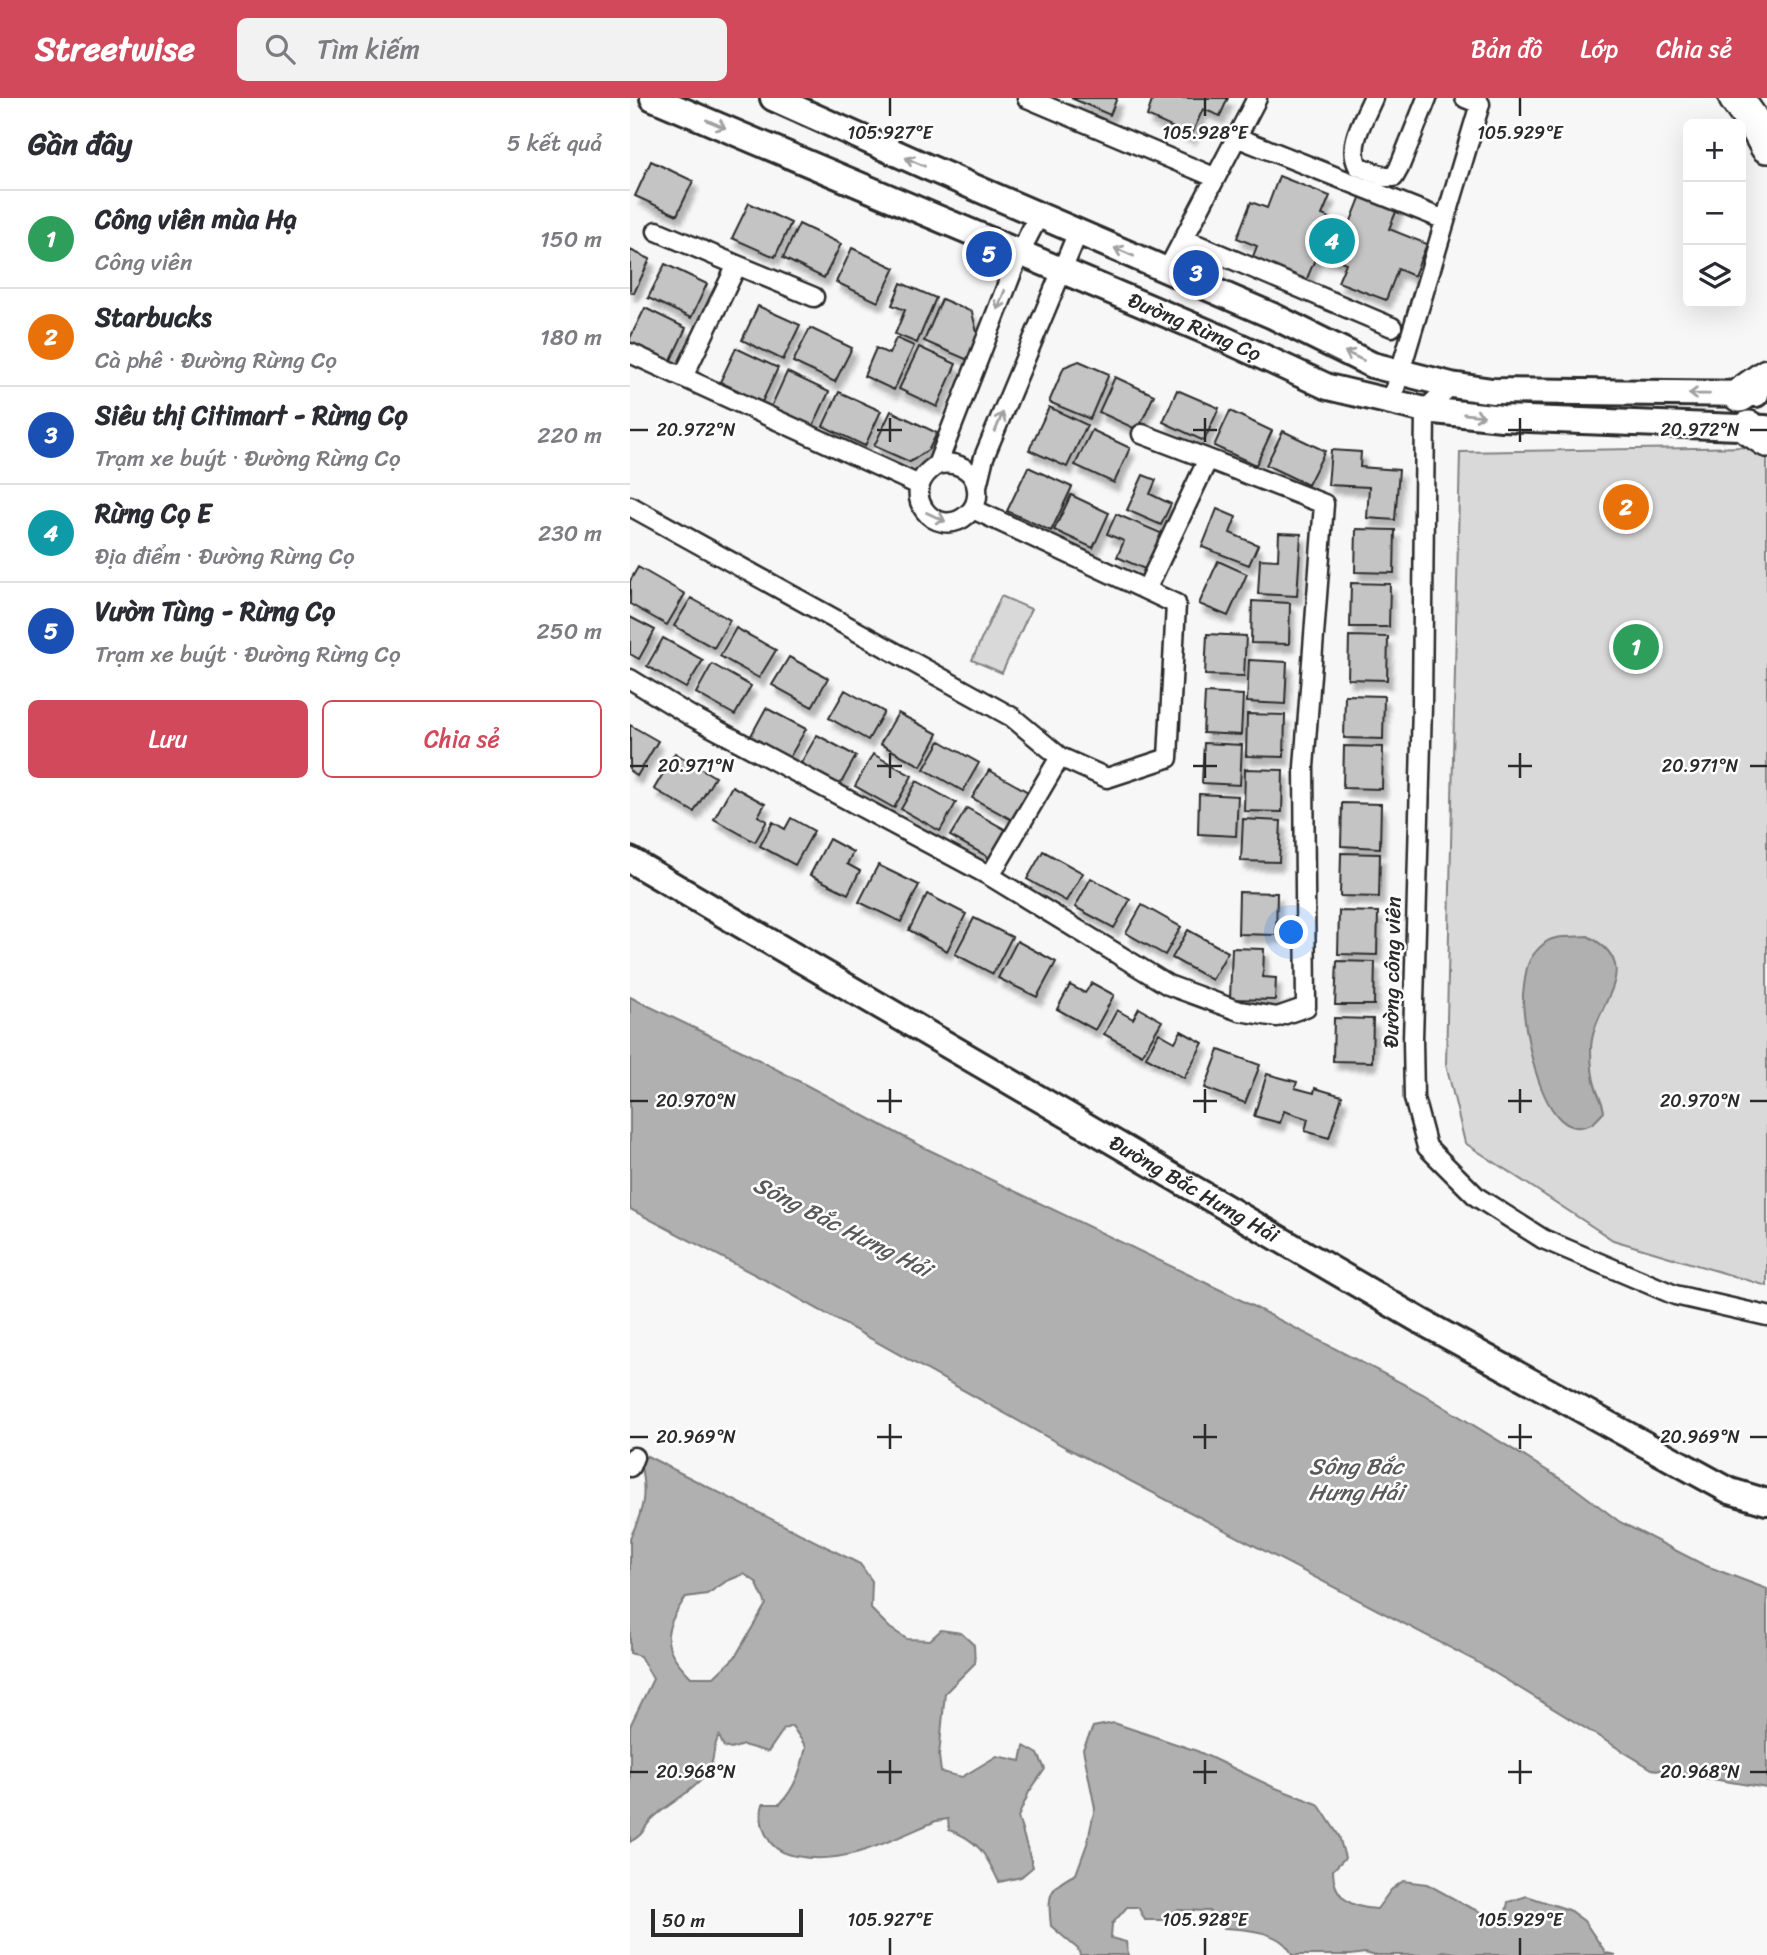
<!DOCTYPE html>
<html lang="vi">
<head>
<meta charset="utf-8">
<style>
  body { margin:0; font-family:Sriracha,sans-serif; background:#f2f2f3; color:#2b2b33 }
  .controls { position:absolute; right:21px; top:21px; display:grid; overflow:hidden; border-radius:10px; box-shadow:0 7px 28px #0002 }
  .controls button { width:63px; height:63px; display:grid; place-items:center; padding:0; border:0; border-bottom:2px solid #e1e1e2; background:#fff; color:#2b2b33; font:35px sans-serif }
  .scale { position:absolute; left:21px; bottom:18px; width:152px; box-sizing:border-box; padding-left:7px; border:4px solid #2b2b2b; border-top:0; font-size:19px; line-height:24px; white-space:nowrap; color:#2b2b2b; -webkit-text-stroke:5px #fff; paint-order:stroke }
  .you { position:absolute; left:662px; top:835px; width:24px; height:24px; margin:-18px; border:5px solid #fff; border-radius:50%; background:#1a73e8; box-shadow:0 0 0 10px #1a73e833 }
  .badge { display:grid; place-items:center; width:46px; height:46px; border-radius:50%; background:#d1495b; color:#fff; font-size:23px; font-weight:700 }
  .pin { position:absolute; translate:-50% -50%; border:4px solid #fff; box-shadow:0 2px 7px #0006 }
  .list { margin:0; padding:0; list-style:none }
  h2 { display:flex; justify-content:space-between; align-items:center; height:91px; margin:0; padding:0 28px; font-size:30px }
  h2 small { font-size:23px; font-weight:400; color:#7c7c81 }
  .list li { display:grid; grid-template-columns:46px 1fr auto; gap:21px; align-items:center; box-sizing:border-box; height:98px; padding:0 28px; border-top:2px solid #e1e1e2 }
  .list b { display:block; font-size:26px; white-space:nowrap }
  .list p { margin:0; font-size:23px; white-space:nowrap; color:#7c7c81 }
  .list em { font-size:23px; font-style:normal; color:#7c7c81 }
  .actions { display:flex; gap:14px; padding:21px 28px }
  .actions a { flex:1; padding:16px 0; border:2px solid #d1495b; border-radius:10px; text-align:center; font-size:24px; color:#d1495b }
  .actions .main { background:#d1495b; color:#fff }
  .icon { flex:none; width:38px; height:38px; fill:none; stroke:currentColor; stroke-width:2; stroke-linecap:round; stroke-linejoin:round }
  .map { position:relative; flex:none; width:1137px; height:1857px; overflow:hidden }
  header { display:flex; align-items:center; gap:42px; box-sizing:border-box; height:98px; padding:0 35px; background:#d1495b; color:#fff }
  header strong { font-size:33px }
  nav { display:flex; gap:38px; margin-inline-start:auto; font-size:24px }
  .search { width:490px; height:63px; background:#f2f2f3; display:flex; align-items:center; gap:18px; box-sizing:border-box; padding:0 24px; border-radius:10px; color:#7c7c81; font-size:26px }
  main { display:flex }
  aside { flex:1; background:#fff }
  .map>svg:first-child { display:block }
</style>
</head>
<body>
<header>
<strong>Streetwise</strong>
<div class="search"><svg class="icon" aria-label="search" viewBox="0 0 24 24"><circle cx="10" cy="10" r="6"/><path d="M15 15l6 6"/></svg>Tìm kiếm</div>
<nav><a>Bản đồ</a><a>Lớp</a><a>Chia sẻ</a></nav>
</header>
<main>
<aside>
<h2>Gần đây<small>5 kết quả</small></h2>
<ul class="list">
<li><span class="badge" style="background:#2e9e5b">1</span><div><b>Công viên mùa Hạ</b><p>Công viên</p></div><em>150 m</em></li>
<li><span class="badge" style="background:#e8710a">2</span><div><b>Starbucks</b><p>Cà phê · Đường Rừng Cọ</p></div><em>180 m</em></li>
<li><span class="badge" style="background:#1a4fb4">3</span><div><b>Siêu thị Citimart - Rừng Cọ</b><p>Trạm xe buýt · Đường Rừng Cọ</p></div><em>220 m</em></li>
<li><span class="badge" style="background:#0f9aa8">4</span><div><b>Rừng Cọ E</b><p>Địa điểm · Đường Rừng Cọ</p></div><em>230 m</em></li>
<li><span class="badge" style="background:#1a4fb4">5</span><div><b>Vườn Tùng - Rừng Cọ</b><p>Trạm xe buýt · Đường Rừng Cọ</p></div><em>250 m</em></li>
</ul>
<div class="actions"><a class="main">Lưu</a><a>Chia sẻ</a></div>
</aside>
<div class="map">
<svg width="1137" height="1857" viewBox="0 0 1137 1857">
  <defs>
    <filter id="shadow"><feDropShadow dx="4.5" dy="8" stdDeviation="2" flood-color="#0004"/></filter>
  </defs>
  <rect width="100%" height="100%" fill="#f7f7f7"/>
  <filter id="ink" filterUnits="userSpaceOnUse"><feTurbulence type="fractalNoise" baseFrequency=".0143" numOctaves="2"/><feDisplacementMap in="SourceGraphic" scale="14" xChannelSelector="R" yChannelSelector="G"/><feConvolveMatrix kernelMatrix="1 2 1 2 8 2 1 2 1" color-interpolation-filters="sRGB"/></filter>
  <g filter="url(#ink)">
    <path fill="#d9d9d9" stroke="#828282" stroke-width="2" d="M1123 349 1137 358V1188L983 1142 835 1045 816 966 830 354Z
      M371 498 401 511 372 575 342 562Z"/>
    <path fill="#b0b0b0" stroke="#7b7b7b" stroke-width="2" fill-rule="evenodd" d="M958 838C1018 870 962 906 961 951 961 964 962 980 967 993 970 1001 973 1005 974 1014 971 1017 967 1022 963 1025 912 1054 892 925 893 896 894 888 895 878 897 870 899 860 908 850 916 844 926 837 946 839 958 838Z
      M0 899 114 954 293 1049 601 1197 793 1296 942 1388 990 1424 1074 1467 1137 1491V1690L1022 1671 842 1561 437 1350 137 1183 0 1111Z
      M17 1358 230 1466 242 1483 241 1511 260 1530 277 1541 300 1542 311 1532 331 1535 344 1547 345 1565 315 1595 309 1658 311 1674 332 1679 367 1658 391 1663 394 1648 408 1656 415 1671 399 1694 388 1719 403 1769 391 1779 369 1784C356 1757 349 1742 319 1732L318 1721 306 1723C261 1742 216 1768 166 1758 155 1756 145 1752 139 1742 132 1731 129 1719 133 1706H150C166 1689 171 1671 176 1649L162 1628 154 1631 138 1654 113 1647 101 1651 94 1649 89 1638C82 1650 85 1660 80 1669 68 1693 40 1703 22 1721 12 1731 16 1735 0 1744V1628L23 1581 10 1558 0 1555V1440C14 1412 17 1395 10 1364ZM114 1476 126 1484 136 1506 105 1559 84 1579H61C30 1548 32 1534 56 1499L77 1496 97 1483Z
      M484 1625 567 1653 643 1689 688 1706 709 1738 715 1760 703 1772C703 1800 721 1810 747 1811L761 1792 773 1783 797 1786 837 1808 857 1817 868 1819 876 1814 878 1804 897 1798 939 1812 954 1823 976 1855 986 1857H836L814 1853 804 1857H742L735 1855 721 1857H662C653 1833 615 1831 594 1830L579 1813 548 1812 532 1822H515L508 1809H497L482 1826 481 1840 496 1844 498 1857H450L448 1851 421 1828C418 1798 417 1790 446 1776L457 1746 465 1710 453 1651 463 1629Z"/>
    <path fill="#c4c4c4" stroke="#2b2b2b" stroke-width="2" filter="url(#shadow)" d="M441 0H487L480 17Z
      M523 0H598L590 18 573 11 561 38 517 18Z
      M21 63 63 83 47 117 5 98Z
      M649 78 700 98 692 117 719 128 732 95 768 109 759 131 797 146 784 178 768 171 756 202 708 184 716 165 688 154 676 183 622 161 627 148 607 140 621 104 637 110Z
      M119 105 161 125 145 159 102 140Z
      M169 126 211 146 194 180 153 160Z
      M222 150 265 170 248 204 206 184Z
      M0 152 20 161 4 195 0 194Z
      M35 166 77 186 61 220 18 200Z
      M271 185 306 200 287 245 265 236 275 212 262 207Z
      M312 201 342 214 348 239 338 262 294 243Z
      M128 208 170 227 153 262 112 242Z
      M15 210 56 230 40 264 0 245V240Z
      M180 230 222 250 205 284 163 264Z
      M266 240 284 248 264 292 234 278 246 250 259 256Z
      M289 249 326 266 307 309 269 291Z
      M106 250 148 270 132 304 90 284Z
      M449 263 479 276 460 321 419 304 434 269Z
      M157 274 199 294 183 328 141 309Z
      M485 279 524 297 508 332 469 314Z
      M547 292 589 310 574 343 533 324Z
      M209 294 251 313 235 348 193 328Z
      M419 309 457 327 437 369 399 352Z
      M261 313 307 335 299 351 280 364 244 348Z
      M600 313 642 333 626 367 584 348Z
      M462 332 500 350 484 385 445 367Z
      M653 333 695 353 678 387 636 367Z
      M701 352 731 354 730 369 769 372 765 422 737 420 739 389 698 387Z
      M398 369 442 389 421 433 377 413Z
      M513 377 526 382 520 396 541 406 531 427 497 412Z
      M441 397 479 415 463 450 424 432Z
      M587 411 606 419 600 435 628 447 619 467 572 449Z
      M486 416 533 436 517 472 487 459 494 443 477 436Z
      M726 431 765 432 764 475 725 474Z
      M649 435 671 436 667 498 628 496 630 461 648 462Z
      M588 463 617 476 598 518 569 506Z
      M8 469 55 496 37 527 0 506V483Z
      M721 485 760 486 759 529H720Z
      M61 500 100 522 84 550 44 528Z
      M622 503 660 505 659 546 621 545Z
      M0 519 25 532 9 561 0 556Z
      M106 530 146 552 129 580 90 558Z
      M577 536 616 538 614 578 575 577Z
      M719 538 758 539 757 582 718 581Z
      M33 540 73 562 56 590 17 568Z
      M159 559 198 580 182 609 142 587Z
      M619 562 657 564 655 606 617 604Z
      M82 566 121 588 105 617 66 595Z
      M215 592 254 614 238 642 199 620Z
      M575 595 613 597 611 637 573 635Z
      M715 597 754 598 753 641 714 640Z
      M136 610 176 631 157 664 118 643Z
      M268 615 308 636 291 668 250 646Z
      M617 616 655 617 654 659 616 658Z
      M0 627 28 643 7 678 0 673Z
      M187 637 226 658 207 692 168 670Z
      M310 643 349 665 333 693 294 671Z
      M574 645 612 647 610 687 572 685Z
      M714 648 753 649 752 691 713 690Z
      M45 655 85 679 64 714 24 691Z
      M243 656 282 678 264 710 225 688Z
      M615 671 653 672 652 714 614 713Z
      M359 672 398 694 382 722 342 700Z
      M287 683 326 705 310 733 271 711Z
      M102 688 135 706 128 718 137 723 125 744 84 721Z
      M569 696 608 698 606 738 568 736Z
      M712 705 751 706 750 750 711 748Z
      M337 710 376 732 360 760 320 738Z
      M161 720 184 733 165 767 130 748 143 724 155 731Z
      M613 721 651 723 649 764 611 763Z
      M199 741 223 754 217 766 230 773 218 796 180 777Z
      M413 753 453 775 436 803 397 781Z
      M711 755 750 756 749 799 710 798Z
      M248 767 289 787 271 824 229 804Z
      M461 780 500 802 484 830 445 809Z
      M609 794 647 795 646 837 608 836Z
      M297 796 336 816 317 853 279 832Z
      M512 807 551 829 535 857 496 835Z
      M709 813 748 814 747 857 708 856Z
      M344 820 382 839 363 876 325 856Z
      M558 832 598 854 582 882 542 860Z
      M387 843 426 864 407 899 368 880Z
      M602 850 634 851 633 879 646 880 645 902 600 901Z
      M707 863 745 864 744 907H705Z
      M462 885 484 897 465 932 427 911 440 887 455 895Z
      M509 910 532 923 512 957 474 936 487 912 503 921Z
      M704 920 743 921 742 964 703 963Z
      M551 933 573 945 554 980 516 959 529 935 545 944Z
      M589 952 630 967 615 1005 575 990Z
      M637 976 667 984 665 990 684 995 685 990 712 998 699 1040 675 1033 678 1021 654 1013 650 1025 624 1018Z"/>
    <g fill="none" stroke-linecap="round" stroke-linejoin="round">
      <defs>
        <path id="street" d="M397 0 584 79
          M743 0C734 21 717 47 728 68L755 79H764L769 70 797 0
          M606 39 815 122
          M27 133 107 167 53 279
          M554 141 762 229
          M107 167 184 199
          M537 173 627 0
          M0 255 289 387
          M821 287 795 312 792 607 783 942 784 1000 797 1049 847 1099 913 1141 1045 1197 1137 1218
          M761 304 850 6 835 0
          M512 336 578 361
          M307 367C325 362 345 371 347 391 348 401 345 410 338 416 306 445 264 393 307 367L390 154 409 117
          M347 388 354 359 448 134
          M0 408 382 619 430 659 477 680 538 660 546 506 343 411
          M0 581 59 617 360 778 430 659
          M360 778 538 887 609 913 647 919 676 909 674 669 694 406 578 361 516 492
          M0 1369 4 1359"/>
        <g id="secondary">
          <path id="s1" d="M23 0 592 240 698 289 795 312 872 320 1135 330"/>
          <path d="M143 0 295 68 643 218 742 267 821 287 862 293 1126 296"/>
          <path id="s2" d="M0 762 794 1225 1100 1393 1137 1404"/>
        </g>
        <path id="highway" d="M1106 0 1129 33 1137 48
          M1110 297 1137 278
          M1119 330 1137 342"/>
      </defs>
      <use href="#street" stroke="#2b2b2b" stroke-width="23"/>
      <use href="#secondary" stroke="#2b2b2b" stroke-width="30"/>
      <use href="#highway" stroke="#2b2b2b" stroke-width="38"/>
      <use href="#street" stroke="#fff" stroke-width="18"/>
      <use href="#secondary" stroke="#fff" stroke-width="24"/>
      <use href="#highway" stroke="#fff" stroke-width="33"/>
    </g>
    <defs><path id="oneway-shaft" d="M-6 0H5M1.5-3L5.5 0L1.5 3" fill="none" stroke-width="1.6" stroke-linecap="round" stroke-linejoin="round" transform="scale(1.75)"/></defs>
    <g stroke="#a0a0a0">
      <use href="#oneway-shaft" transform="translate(86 26) rotate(23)"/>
      <use href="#oneway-shaft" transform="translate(285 64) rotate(-156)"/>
      <use href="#oneway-shaft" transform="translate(494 154) rotate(-157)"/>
      <use href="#oneway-shaft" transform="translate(371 202) rotate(111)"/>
      <use href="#oneway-shaft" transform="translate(724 258) rotate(-154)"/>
      <use href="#oneway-shaft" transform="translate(1069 296) rotate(-179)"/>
      <use href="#oneway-shaft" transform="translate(844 317) rotate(6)"/>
      <use href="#oneway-shaft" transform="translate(369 324) rotate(-68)"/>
      <use href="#oneway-shaft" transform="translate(306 419) rotate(25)"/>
    </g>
  </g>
  <path fill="none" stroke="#2b2b2b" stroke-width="2.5" d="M260 0V18M575 0V18M890 0V18M260 320V344M575 320V344M890 320V344M0 332H18M247 332H272M563 332H587M878 332H902M1120 332H1137M260 655V680M575 655V680M890 655V680M0 668H18M247 668H272M563 668H587M878 668H902M1120 668H1137M260 991V1015M575 991V1015M890 991V1015M0 1003H18M247 1003H272M563 1003H587M878 1003H902M1120 1003H1137M260 1326V1351M575 1326V1351M890 1326V1351M0 1339H18M247 1339H272M563 1339H587M878 1339H902M1120 1339H1137M260 1662V1686M575 1662V1686M890 1662V1686M0 1674H18M247 1674H272M563 1674H587M878 1674H902M1120 1674H1137M260 1840V1857M575 1840V1857M890 1840V1857"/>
  <g text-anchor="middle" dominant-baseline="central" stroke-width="5" stroke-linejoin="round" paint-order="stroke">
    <g font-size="21" fill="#2b2b2b" stroke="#fff">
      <text stroke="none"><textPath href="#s1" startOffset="588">Đường Rừng Cọ</textPath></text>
      <text transform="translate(762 874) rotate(-89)">Đường công viên</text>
      <text stroke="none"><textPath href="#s2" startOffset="653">Đường Bắc Hưng Hải</textPath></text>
    </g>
    <g font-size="23" font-style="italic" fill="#5a5a5a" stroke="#fff">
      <text transform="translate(212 1129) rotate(27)">Sông Bắc Hưng Hải</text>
      <text x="726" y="1368">Sông Bắc<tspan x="726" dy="26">Hưng Hải</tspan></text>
    </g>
  </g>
  <g font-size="18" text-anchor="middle" fill="#2b2b2b" stroke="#fff" stroke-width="5" stroke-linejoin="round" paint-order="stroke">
    <text x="260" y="41">105.927°E</text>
    <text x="575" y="41">105.928°E</text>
    <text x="890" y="41">105.929°E</text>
    <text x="66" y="338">20.972°N</text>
    <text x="1070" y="338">20.972°N</text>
    <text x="66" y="674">20.971°N</text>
    <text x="1070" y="674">20.971°N</text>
    <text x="66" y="1009">20.970°N</text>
    <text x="1070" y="1009">20.970°N</text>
    <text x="66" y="1345">20.969°N</text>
    <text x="1070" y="1345">20.969°N</text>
    <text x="66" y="1680">20.968°N</text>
    <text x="1070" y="1680">20.968°N</text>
    <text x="260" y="1828">105.927°E</text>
    <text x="575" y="1828">105.928°E</text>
    <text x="890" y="1828">105.929°E</text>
  </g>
</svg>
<div class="controls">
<button>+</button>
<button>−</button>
<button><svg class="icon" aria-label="layers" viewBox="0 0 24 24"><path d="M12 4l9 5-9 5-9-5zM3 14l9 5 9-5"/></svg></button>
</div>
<div class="scale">50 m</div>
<div class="you"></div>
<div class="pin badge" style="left:1006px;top:549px;background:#2e9e5b">1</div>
<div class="pin badge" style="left:996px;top:409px;background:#e8710a">2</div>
<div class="pin badge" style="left:566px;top:175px;background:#1a4fb4">3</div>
<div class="pin badge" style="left:702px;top:143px;background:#0f9aa8">4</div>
<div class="pin badge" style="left:359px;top:156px;background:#1a4fb4">5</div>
</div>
</main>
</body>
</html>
